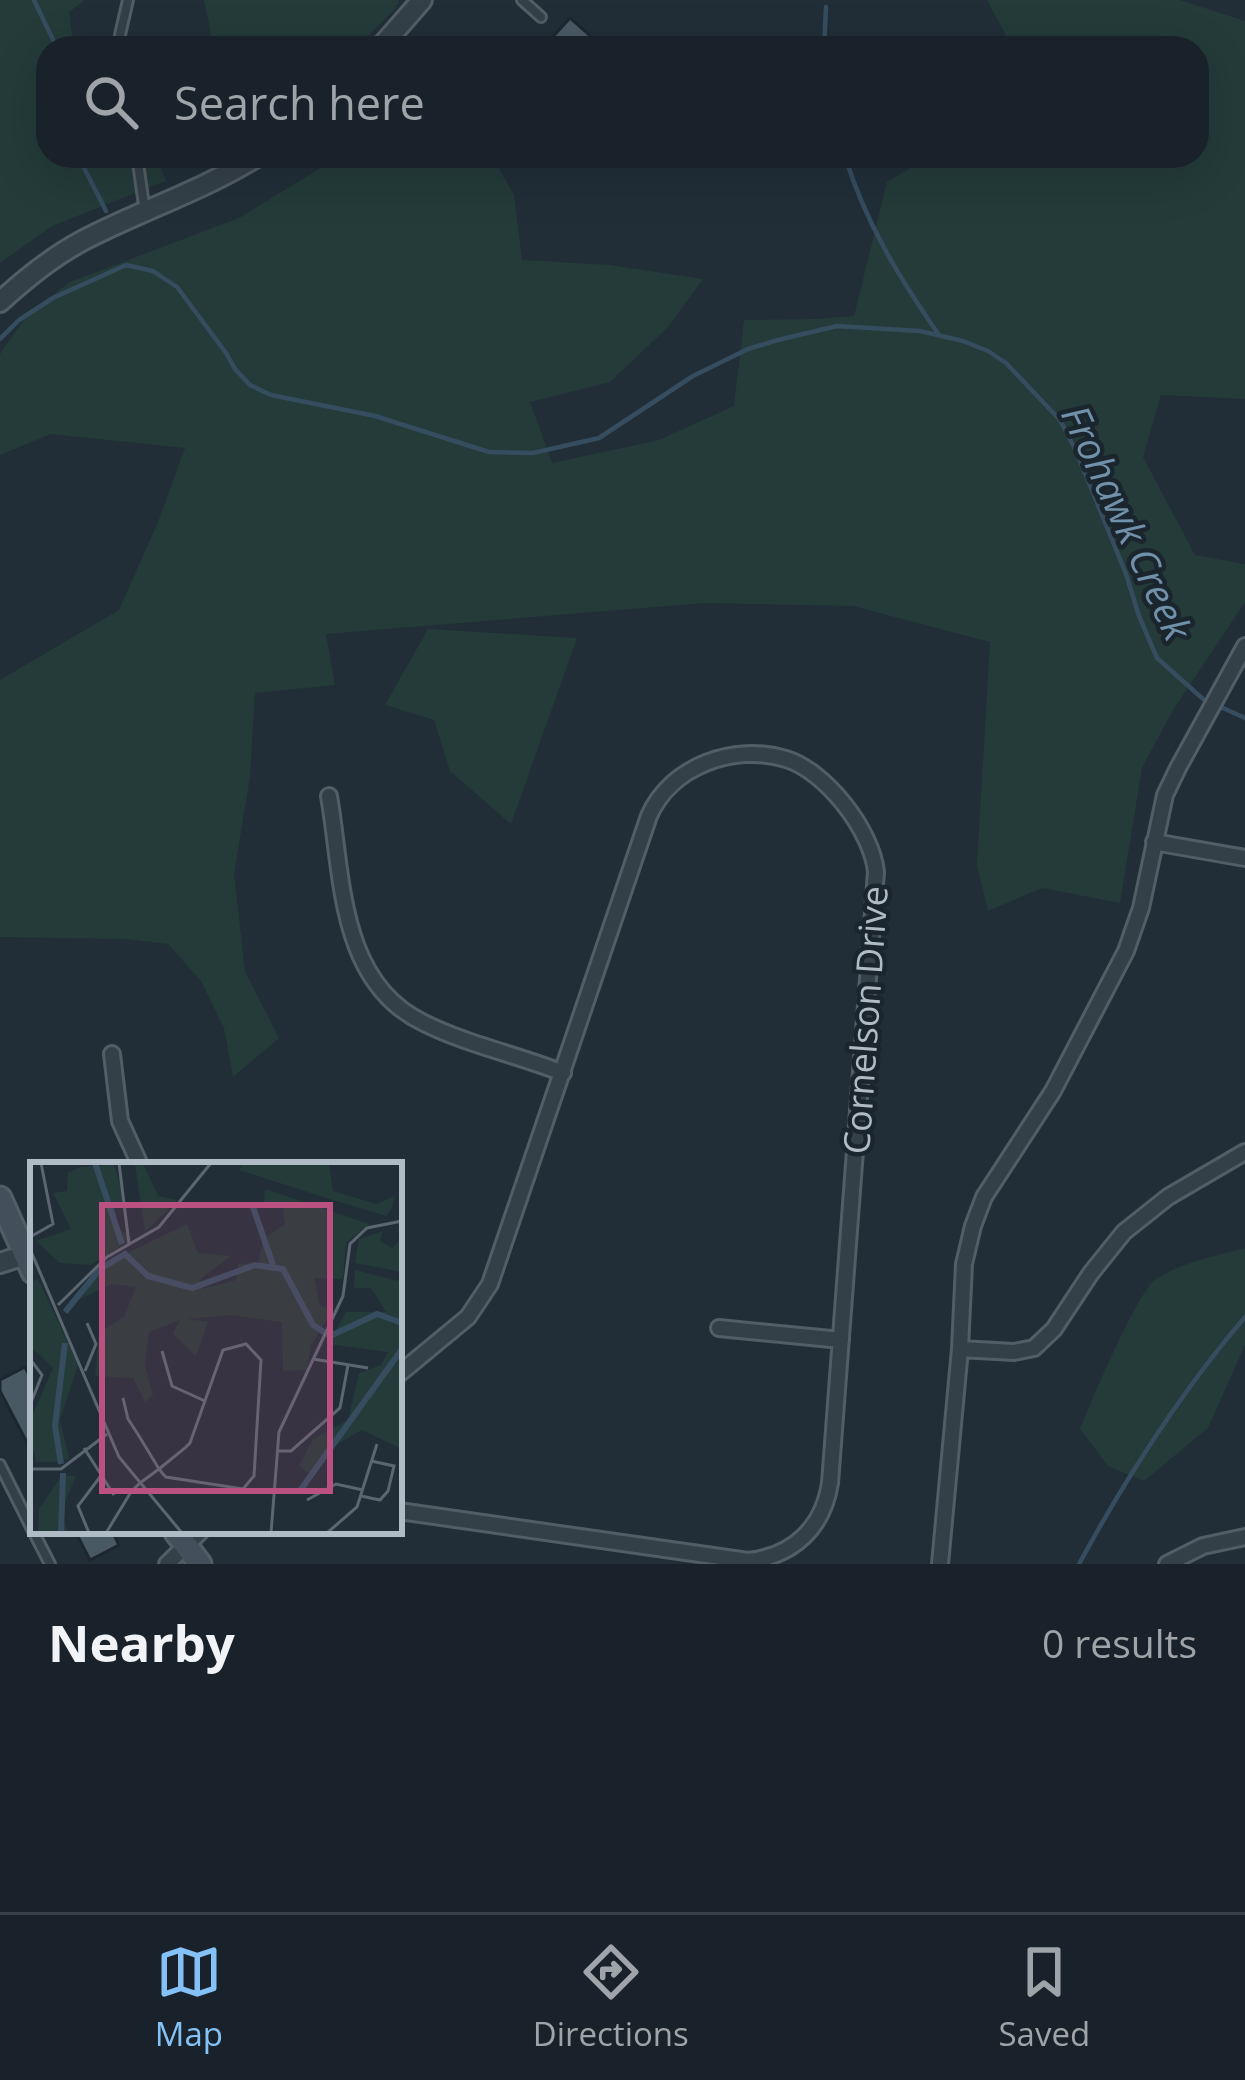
<!DOCTYPE html>
<html lang="en">
<head>
<meta charset="utf-8">
<style>
  body { margin:0; font-family:"Open Sans",sans-serif; background:#222a32; color:#f1f3f6 }
  .list { margin:0; padding:0; list-style:none }
  h2 { display:flex; justify-content:space-between; align-items:center; height:156px; margin:0; padding:0 48px; font-size:51px }
  h2 small { font-size:39px; font-weight:400; color:#9fa4a8 }
  .icon { flex:none; width:66px; height:66px; fill:none; stroke:currentColor; stroke-width:2; stroke-linecap:round; stroke-linejoin:round }
  .map { position:relative; flex:none; width:1245px; height:1564px; overflow:hidden }
  .search { position:absolute; background:#19222a; box-shadow:0 12px 48px #0002; left:36px; right:36px; top:36px; height:132px; display:flex; align-items:center; gap:30px; box-sizing:border-box; padding:0 42px; border-radius:36px; color:#9fa4a8; font-size:45px }
  .sheet { height:348px; background:#19222a }
  nav { display:flex; justify-content:space-around; align-items:center; box-sizing:border-box; height:168px; border-top:3px solid #373f47; background:#19222a; font-size:33px; color:#9fa4a8 }
  nav a { display:grid; justify-items:center; gap:6px }
  nav .on { color:#83c1f6 }
  .map>svg:first-child { display:block }
</style>
</head>
<body>
<div class="map">
<svg width="1245" height="1564" viewBox="0 0 1245 1564">
  <rect width="100%" height="100%" fill="#212e38"/>
  <path fill="#243b39" d="M0 0H85L69 12 74 48H48V156H156L166 181 52 226 0 263Z
    M204 0H399L396 8 356 48H214Z
    M987 0H1180L1245 21V399L1161 395 1143 457 1195 555 1245 564V602L1173 710 1142 768 1120 903 1042 888 988 911 977 865 990 642 853 606 704 603 326 634 335 685 255 693 250 777 234 874 245 971 279 1038 233 1077 224 1028 201 981 168 944 126 939 0 937V680L119 610 158 522 185 448 51 434 0 455V354L27 315 70 282 239 218 340 156H492L514 195 522 260 610 265 703 279 668 327 610 382 530 402 552 463 659 440 734 406 744 320 817 319 854 316 887 182 930 156H1197V48H1009L1010 43Z
    M428 629 577 638 511 824 450 771 434 720 385 705Z
    M1245 1248V1345L1208 1428 1144 1481 1108 1466 1080 1429C1091 1402 1137 1292 1156 1279 1182 1262 1216 1256 1245 1248Z"/>
  <g fill="none" stroke-linecap="round" stroke-linejoin="round">
    <path stroke="#354d5f" stroke-width="4.5" d="M34 0 57 48
      M824 48 826 7
      M78 156 106 211
      M845 156C865 222 900 279 939 335
      M0 339 19 320 53 298 126 265 153 271 177 287 226 353 235 369 250 385 271 395 375 416 489 452 533 453 599 438 693 376 748 349 778 340 837 326 920 331 963 341 988 351 1006 363 1060 420 1076 451 1126 574 1139 616 1157 658 1203 699 1245 718
      M1079 1564C1127 1476 1180 1393 1245 1317"/>
  </g>
  <path fill="#495964" stroke="#1c272f" stroke-width="3" d="M570 18 596 41 589 48H555L548 42Z
    M25 1367 33 1383V1454L0 1391V1380Z
    M75 1531H112L119 1545 90 1560Z"/>
  <g fill="none" stroke-linecap="round" stroke-linejoin="round">
    <defs>
      <path id="service" d="M522 0 541 17
        M121 48 120 35 128 0
        M137 156 145 212
        M0 1465 33 1531
        M33 1531 50 1564"/>
      <path id="minor" d="M329 796C343 876 338 982 424 1023 468 1045 518 1055 563 1073
        M1154 842 1245 858
        M112 1054 120 1121 140 1165
        M719 1328 841 1340
        M960 1349 1014 1352 1034 1348 1054 1329 1091 1273 1124 1232 1168 1197 1245 1152
        M399 1374 468 1317 490 1284 649 816C671 766 734 743 786 759 826 771 872 831 876 872L830 1483C823 1528 793 1556 748 1561L399 1511
        M167 1564 201 1531
        M940 1564 960 1349 964 1264 973 1226 984 1197 1053 1091 1126 951 1141 908 1165 795 1178 768 1245 646
        M1167 1564 1203 1546 1245 1537"/>
      <path id="tertiary" d="M380 48 422 0
        M0 302C25 279 52 257 82 241 141 210 200 192 258 156
        M0 1263 25 1255"/>
      <path id="secondary" d="M0 1198 33 1272
        M175 1531 200 1564"/>
    </defs>
    <use href="#service" stroke="#525e66" stroke-width="14"/>
    <use href="#minor" stroke="#525e66" stroke-width="20"/>
    <use href="#tertiary" stroke="#525e66" stroke-width="24"/>
    <use href="#secondary" stroke="#525e66" stroke-width="27"/>
    <use href="#service" stroke="#344048" stroke-width="8"/>
    <use href="#minor" stroke="#344048" stroke-width="14"/>
    <use href="#tertiary" stroke="#344048" stroke-width="18"/>
    <use href="#secondary" stroke="#43505b" stroke-width="21"/>
  </g>
  <g text-anchor="middle" dominant-baseline="central" stroke-width="9" stroke-linejoin="round" paint-order="stroke">
    <g font-size="36" fill="#afbbc5" stroke="#1a252d">
      <text transform="translate(865 1020) rotate(-86)">Cornelson Drive</text>
    </g>
    <g font-size="39" font-style="italic" fill="#7091a9" stroke="#1a252d">
      <text transform="translate(1128 522) rotate(65)">Frohawk Creek</text>
    </g>
  </g>
  <g transform="translate(30 1162)">
    <rect width="372" height="372" fill="#212e38"/>
    <path d="M113 1 128 34 147 38 115 70 105 2ZM214 1H299L303 29 346 42 365 34 362 46 356 54 287 33 209 8ZM84 3 95 36 85 46 88 66 103 76 61 103 30 101 6 79 41 67 23 31 37 29 38 11 50 5ZM235 27 339 62 316 81 313 117 284 116 290 144 304 147 281 183 277 208 253 209 252 160 201 153 158 157 178 160 166 194 143 172 150 158 119 170 115 203 123 233 115 240 103 216 65 214 69 170 94 155 106 125 82 122 50 137 77 101 157 62 168 91 201 94 170 117 173 127 206 118 208 102 228 101 234 77 255 62 252 43 234 41ZM353 69 350 79 362 86 372 75V110L325 101 329 77ZM325 108 368 119 372 111V287L332 268 302 285 281 313 269 304 283 277 318 258 329 211 351 203 358 190 298 182 316 150H356L341 126H324ZM8 117 48 202 30 258 39 296 30 300H6L4 288 0 295V259L23 206 0 184V120ZM32 313 46 314 31 349 38 371H8L9 347Z" fill="#243b39"/>
    <path fill="none" stroke="#354d5f" stroke-width="6" d="M65 1 92 82M223 45 243 103M35 150 70 107 95 92 118 114 162 126 225 103 253 107 283 163 300 174 347 152 372 161M31 302 25 264 35 181M269 330 372 187M31 371 33 311"/>
    <path fill="none" stroke="#5a6670" stroke-width="3" d="M89 1 99 82M0 75 23 62 11 1M0 87 89 295 152 371M28 143 77 95 129 65 181 1M132 189 142 224 175 239M0 197 12 213 0 243M283 197 338 206M55 209 66 182 57 161M54 286 84 333M248 289H261L310 246 318 203M0 307H31L77 272M331 334 350 338 358 329 364 304 341 299M277 338 306 322 333 328M59 371 48 344 73 311M76 371 101 330 110 321 129 307 155 286 160 281 193 188 216 182 231 198 224 314 213 327 136 315 133 312 129 307 109 274 98 257 93 236M241 371 249 270 313 134 320 82 337 66 372 59M297 371 327 345 347 282"/>
    <path fill="#bb5180" fill-opacity="0.15" stroke="#bb5180" stroke-width="6" d="M72 43H300V329H72Z"/>
    <rect width="372" height="372" fill="none" stroke="#afbbc5" stroke-width="6"/>
  </g>
</svg>
<div class="search"><svg class="icon" aria-label="search" viewBox="0 0 24 24"><circle cx="10" cy="10" r="6"/><path d="M15 15l6 6"/></svg>Search here</div>
</div>
<section class="sheet">
<h2>Nearby<small>0 results</small></h2>
<ul class="list">
</ul>
</section>
<nav>
<a class="on"><svg class="icon" aria-label="map" viewBox="0 0 24 24"><path d="M3 6l6-2 6 2 6-2v14l-6 2-6-2-6 2zM9 4v14M15 6v14"/></svg>Map</a>
<a><svg class="icon" aria-label="directions" viewBox="0 0 24 24"><path d="M12 3l9 9-9 9-9-9zM9 14v-3h6M13 9l2 2-2 2"/></svg>Directions</a>
<a><svg class="icon" aria-label="saved" viewBox="0 0 24 24"><path d="M7 4h10v16l-5-4-5 4z"/></svg>Saved</a>
</nav>
</body>
</html>
